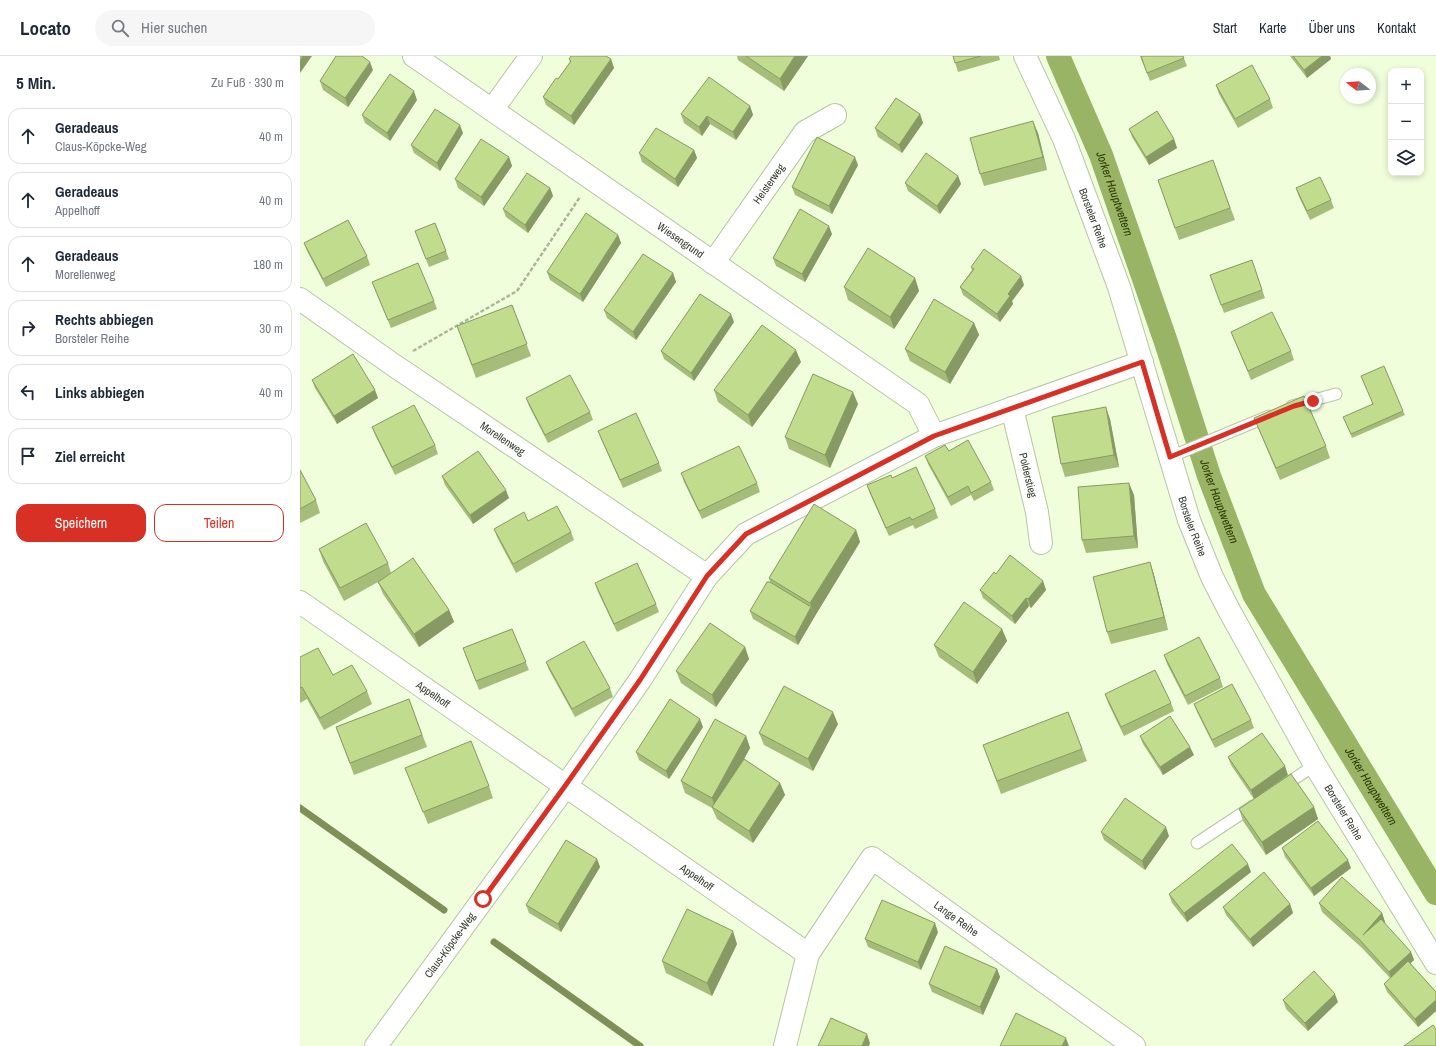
<!DOCTYPE html>
<html lang="de">
<head>
<meta charset="utf-8">
<style>
  body { margin:0; font-family:"Archivo Narrow",sans-serif; background:#f6f6f7; color:#1f2937 }
  .controls { position:absolute; right:12px; top:12px; display:grid; overflow:hidden; border-radius:8px; box-shadow:0 2px 6px #0003 }
  .controls button { width:36px; height:36px; display:grid; place-items:center; padding:0; border:0; border-bottom:1px solid #e0e1e3; background:#fff; color:#1f2937; font:20px sans-serif }
  .compass { position:absolute; left:1040px; top:12px; width:36px; height:36px; border-radius:50%; background:#fff; box-shadow:0 2px 6px #0003; rotate:287deg }
  .stop { position:absolute; width:12px; height:12px; margin:-9px; border:3px solid #d93025; border-radius:50%; background:#fff }
  .stop.end { background:#d93025; border-color:#fff; box-shadow:0 1px 4px #0008 }
  .list { margin:0; padding:0; list-style:none }
  h2 { display:flex; justify-content:space-between; align-items:center; height:52px; margin:0; padding:0 16px; font-size:17px }
  h2 small { font-size:13px; font-weight:400; color:#747a83 }
  .list li { display:grid; grid-template-columns:26px 1fr auto; gap:12px; align-items:center; box-sizing:border-box; height:56px; margin:0 8px 8px; padding:0 8px; border:1px solid #e0e1e3; border-radius:12px }
  .list b { display:block; font-size:15px; white-space:nowrap }
  .list p { margin:0; font-size:13px; white-space:nowrap; color:#747a83 }
  .list em { font-size:13px; font-style:normal; color:#747a83 }
  .actions { display:flex; gap:8px; padding:12px 16px }
  .actions a { flex:1; padding:9px 0; border:1px solid #d93025; border-radius:12px; text-align:center; font-size:14px; color:#d93025 }
  .actions .main { background:#d93025; color:#fff }
  .icon { flex:none; width:22px; height:22px; fill:none; stroke:currentColor; stroke-width:2; stroke-linecap:round; stroke-linejoin:round }
  .map { position:relative; flex:none; width:1136px; height:990px; overflow:hidden }
  header { display:flex; align-items:center; gap:24px; box-sizing:border-box; height:56px; padding:0 20px; background:#fff; border-bottom:1px solid #e0e1e3 }
  header strong { font-size:19px }
  nav { display:flex; gap:22px; margin-inline-start:auto; font-size:14px }
  .search { width:280px; height:36px; background:#f6f6f7; display:flex; align-items:center; gap:10px; box-sizing:border-box; padding:0 14px; border-radius:22px; color:#747a83; font-size:15px }
  main { display:flex }
  aside { flex:1; background:#fff }
  .map>svg:first-child { display:block }
</style>
</head>
<body>
<header>
<strong>Locato</strong>
<div class="search"><svg class="icon" aria-label="search" viewBox="0 0 24 24"><circle cx="10" cy="10" r="6"/><path d="M15 15l6 6"/></svg>Hier suchen</div>
<nav><a>Start</a><a>Karte</a><a>Über uns</a><a>Kontakt</a></nav>
</header>
<main>
<aside>
<h2>5 Min.<small>Zu Fuß · 330 m</small></h2>
<ul class="list">
<li><svg class="icon" aria-label="ahead" viewBox="0 0 24 24"><path d="M12 20V5M6 11l6-6 6 6"/></svg><div><b>Geradeaus</b><p>Claus-Köpcke-Weg</p></div><em>40 m</em></li>
<li><svg class="icon" aria-label="ahead" viewBox="0 0 24 24"><path d="M12 20V5M6 11l6-6 6 6"/></svg><div><b>Geradeaus</b><p>Appelhoff</p></div><em>40 m</em></li>
<li><svg class="icon" aria-label="ahead" viewBox="0 0 24 24"><path d="M12 20V5M6 11l6-6 6 6"/></svg><div><b>Geradeaus</b><p>Morellenweg</p></div><em>180 m</em></li>
<li><svg class="icon" aria-label="right" viewBox="0 0 24 24"><path d="M7 20v-9h11M14 6l5 5-5 5"/></svg><div><b>Rechts abbiegen</b><p>Borsteler Reihe</p></div><em>30 m</em></li>
<li><svg class="icon" aria-label="left" viewBox="0 0 24 24"><path d="M17 20v-9H6M10 6l-5 5 5 5"/></svg><div><b>Links abbiegen</b></div><em>40 m</em></li>
<li><svg class="icon" aria-label="arrive" viewBox="0 0 24 24"><path d="M6 21V4h12l-3 4 3 4H6"/></svg><div><b>Ziel erreicht</b></div></li>
</ul>
<div class="actions"><a class="main">Speichern</a><a>Teilen</a></div>
</aside>
<div class="map">
<svg width="1136" height="990" viewBox="0 0 1136 990">
  <rect width="100%" height="100%" fill="#f1fedc"/>
  <g fill="none" stroke-linecap="round" stroke-linejoin="round">
    <path stroke="#7d9156" stroke-width="7" d="M0 752 144 854
      M194 886 340 990"/>
    <path stroke="#9ab466" stroke-width="24" id="s1" d="M758 0 801 99 866 286 909 420 954 538 1136 837"/>
    <defs>
      <path id="service" d="M992 350 1036 338
        M870 401 969 360
        M982 731 1015 709
        M897 787 953 750"/>
      <g id="minor">
        <path id="s2" d="M114 0 618 348 634 380"/>
        <path d="M192 54 231 0"/>
        <path id="s3" d="M413 207 505 76 535 59"/>
        <path id="s4" d="M0 243 92 308 407 520"/>
        <path id="s5" d="M712 352 737 456 741 487"/>
        <path id="s6" d="M0 546 508 898"/>
        <path id="s7" d="M76 990 265 731 340 624 407 520 446 478 634 380 842 306"/>
        <path id="s8" d="M485 990 508 898 572 802 834 990"/>
      </g>
      <g id="tertiary">
        <path id="s9" d="M725 0 764 83 819 231 889 464 912 521 930 556 1015 709 1136 907"/>
      </g>
    </defs>
    <use href="#service" stroke="#b8c4a4" stroke-width="13"/>
    <use href="#minor" stroke="#b8c4a4" stroke-width="24"/>
    <use href="#tertiary" stroke="#b8c4a4" stroke-width="24"/>
    <path stroke="#abb59b" stroke-width="2.5" stroke-dasharray="4 2" stroke-linecap="butt" d="M113 295 217 235 280 141"/>
    <use href="#service" stroke="#fff" stroke-width="11"/>
    <use href="#minor" stroke="#fff" stroke-width="22"/>
    <use href="#tertiary" stroke="#fff" stroke-width="22"/>
  </g>
  <path fill="#a6bd79" d="M437 0H508L484 35 438 4Z
    M653 0H699L700 4 658 16Z
    M840 0H883L887 10 850 25Z
    M990 0H1030L1031 3 1007 22Z
    M269 3H311L314 12 274 69 246 49 243 41 258 23 270 6Z
    M73 14 48 51 23 34 20 25Z
    M916 29 970 43 973 52 938 72 919 38Z
    M117 44 90 85 65 67 62 59Z
    M450 50 453 59 436 84 410 68 402 80 384 67 381 58Z
    M620 58 623 67 602 97 578 81 575 72Z
    M829 73 874 83 877 92 849 109 832 81Z
    M163 77 140 115 114 97 111 89Z
    M738 77 747 114 684 130 680 118Z
    M394 94 397 102 378 131 342 106 339 97Z
    M209 101 212 110 184 150 158 132 155 123Z
    M913 104 935 164 879 184 858 124Z
    M558 109 532 158 495 139 492 131Z
    M658 120 661 128 640 158 608 135 605 127Z
    M250 132 253 140 228 177 206 161 203 153Z
    M996 132 1031 144 1034 152 1010 164 999 141Z
    M135 167 149 203 129 211 115 175Z
    M532 178 505 226 476 210 473 202Z
    M318 179 321 187 283 246 250 224 247 216Z
    M4 187 67 200 70 209 26 231 7 195Z
    M952 204 965 242 924 257 910 219Z
    M671 211 724 229 712 245 713 248 700 266 663 239 660 231 672 214Z
    M373 217 376 226 336 284 307 262 304 254Z
    M615 222 619 235 594 273 548 244 544 231Z
    M72 226 134 245 137 253 91 272Z
    M212 249 231 300 176 322 157 270Z
    M434 266 394 325 364 303 361 295Z
    M674 267 679 279 650 328 610 305 605 293Z
    M931 276 991 295 994 304 951 324Z
    M501 306 452 371 418 346 414 334Z
    M1061 320 1103 355 1105 359 1052 382 1045 365 1073 348Z
    M12 324 78 342 37 368 15 332Z
    M226 342 290 356 293 364 248 387 229 350Z
    M558 348 530 412 489 393 485 381Z
    M954 362 1026 390 1030 402 980 424 959 374Z
    M810 363 819 411 765 421 761 408Z
    M72 371 135 389 138 398 95 419 75 379Z
    M298 375 359 407 362 415 323 432 301 383Z
    M649 395 691 426 694 434 674 445 671 439 651 450 628 408 625 400Z
    M0 414 16 444 20 457 0 467Z
    M381 417 457 427 460 436 402 463 384 426Z
    M142 420 209 442 173 468 145 429Z
    M592 422 635 453 638 462 615 473 613 469 589 480 570 438 567 429Z
    M834 439 838 492 786 497 782 484Z
    M228 465 271 476 274 484 216 517 197 481 194 473Z
    M556 474 560 486 515 560 498 589 453 563 450 555 470 526 469 522Z
    M19 493 88 507 91 517 149 554 154 566 119 591 83 538 78 526 44 545 23 505Z
    M850 506 854 519 868 574 811 588 807 576Z
    M696 518 743 525 746 534 731 552 729 550 715 568 683 542 680 534Z
    M295 527 356 548 359 556 317 576 298 536Z
    M212 573 229 614 179 634 163 592Z
    M702 573 707 585 677 628 639 601 634 589Z
    M445 591 449 603 416 651 381 627 376 615Z
    M864 599 920 622 923 631 888 649 867 608Z
    M0 601 33 619 67 635 72 648 24 674 7 643 0 647Z
    M246 606 310 632 313 641 275 661 249 614Z
    M805 638 871 647 874 655 824 680 808 647Z
    M109 643 127 691 54 719 36 671Z
    M894 648 951 664 954 672 915 692 897 656Z
    M768 656 787 705 701 738 683 689Z
    M538 668 513 715 464 689 459 677Z
    M403 671 369 723 339 704 336 696Z
    M446 680 450 692 444 703 480 727 485 739 453 787 417 763 412 752 385 737 381 725Z
    M840 680 894 699 863 719 843 688Z
    M928 701 988 719 954 743 931 709Z
    M105 712 189 730 193 742 128 768Z
    M1014 751 1018 763 966 799 943 765 939 753Z
    M801 776 869 780 845 814 804 784Z
    M982 792 1051 812 1014 840 985 801Z
    M297 803 300 811 261 876 229 857 226 849Z
    M951 816 887 866 872 847 869 838Z
    M1019 847 1082 857 1085 866 1084 867 1111 896 1114 904 1110 907 1136 936V955L1118 971 1087 936 1084 928 1090 922 1062 892 1022 856Z
    M990 848 993 857 953 891 926 859 923 851Z
    M638 876 621 914 568 891 565 883Z
    M437 888 412 940 366 917 362 905Z
    M697 913 700 921 683 959 632 936 629 928Z
    M983 944 1038 946 1008 975 986 953Z"/>
  <path fill="#879a63" d="M3 0H12L0 17V5Z
    M495 0H508L484 35 480 23Z
    M1022 0H1030L1031 3 1007 22 1004 14Z
    M311 3 314 12 274 69 271 60Z
    M70 6 73 14 48 51 45 42Z
    M114 35 117 44 90 85 87 77Z
    M450 50 453 59 436 84 433 76Z
    M620 58 623 67 602 97 599 89Z
    M407 60 410 68 402 80 399 71Z
    M733 65 738 77 747 114 743 101Z
    M160 69 163 77 140 115 137 107Z
    M874 83 877 92 849 109 846 101Z
    M394 94 397 102 378 131 375 123Z
    M209 101 212 110 184 150 181 141Z
    M555 101 558 109 532 158 529 150Z
    M658 120 661 128 640 158 637 150Z
    M250 132 253 140 228 177 225 169Z
    M529 170 532 178 505 226 502 218Z
    M318 179 321 187 283 246 280 238Z
    M373 217 376 226 336 284 333 276Z
    M721 220 724 229 712 245 713 248 700 266 697 258 708 238Z
    M615 222 619 235 594 273 590 261Z
    M431 258 434 266 394 325 391 317Z
    M674 267 679 279 650 328 645 316Z
    M496 294 501 306 452 371 448 359Z
    M75 334 78 342 37 368 34 360Z
    M553 336 558 348 530 412 525 399Z
    M806 351 810 363 819 411 814 399Z
    M829 427 834 439 838 492 834 480Z
    M206 434 209 442 173 468 170 459Z
    M556 474 560 486 515 560 510 547Z
    M850 506 854 519 868 574 864 561Z
    M743 525 746 534 731 552 728 543Z
    M726 542 729 550 715 568 712 560Z
    M511 551 515 560 498 589 495 581Z
    M149 554 154 566 119 591 114 578Z
    M702 573 707 585 677 628 673 616Z
    M445 591 449 603 416 651 412 639Z
    M533 656 538 668 513 715 508 703Z
    M400 663 403 671 369 723 366 715Z
    M446 680 450 692 416 754 412 742Z
    M890 691 894 699 863 719 860 711Z
    M985 710 988 719 954 743 951 734Z
    M480 727 485 739 453 787 449 775Z
    M1014 751 1018 763 966 799 962 786Z
    M866 771 869 780 845 814 842 805Z
    M297 803 300 811 261 876 258 868Z
    M1048 804 1051 812 1014 840 1011 832Z
    M948 808 951 816 887 866 884 857Z
    M990 848 993 857 953 891 950 883Z
    M1082 857 1085 866 1066 888 1063 879Z
    M635 867 638 876 621 914 618 906Z
    M433 875 437 888 412 940 407 927Z
    M1111 896 1114 904 1092 925 1089 916Z
    M697 913 700 921 683 959 680 951Z
    M1035 938 1038 946 1008 975 1005 967Z
    M1136 944V955L1118 971 1115 963Z
    M567 978 570 987 569 990H562Z
    M766 982 769 990H762Z"/>
  <path fill="#c1dc8d" stroke="#879a63" d="M0 0H3L0 5Z
    M36 0H62L70 6 45 42 20 25Z
    M271 0H306L311 3 271 60 243 41 256 22 258 23 271 5 269 3Z
    M446 0H495L480 23Z
    M653 0H681L655 7Z
    M841 0H883L884 2 847 17Z
    M993 0H1022L1004 14Z
    M952 9 970 43 935 63 916 29Z
    M90 18 114 35 87 77 62 59Z
    M409 21 450 50 433 76 407 60 399 71 381 58Z
    M596 42 620 58 599 89 575 72Z
    M135 53 160 69 137 107 111 89Z
    M857 55 874 83 846 101 829 73Z
    M733 65 743 101 680 118 670 82Z
    M356 72 394 94 375 123 339 97Z
    M517 81 555 101 529 150 492 131Z
    M181 83 209 101 181 141 155 123Z
    M626 97 658 120 637 150 605 127Z
    M913 104 930 152 875 172 858 124Z
    M227 117 250 132 225 169 203 153Z
    M1020 121 1031 144 1007 155 996 132Z
    M500 153 529 170 502 218 473 202Z
    M286 157 318 179 280 238 247 216Z
    M48 164 67 200 23 223 4 187Z
    M135 167 146 195 126 203 115 175Z
    M568 192 615 222 590 261 544 231Z
    M684 193 721 220 708 238 710 240 697 258 660 231 674 213 671 211Z
    M343 198 373 217 333 276 304 254Z
    M952 204 962 234 921 249 910 219Z
    M118 207 134 245 88 264 72 226Z
    M400 238 431 258 391 317 361 295Z
    M634 243 674 267 645 316 605 293Z
    M212 249 227 288 172 309 157 270Z
    M972 256 991 295 948 315 931 276Z
    M462 269 496 294 448 359 414 334Z
    M53 298 75 334 34 360 12 324Z
    M1084 310 1103 355 1051 378 1043 361 1073 348 1061 320Z
    M513 318 553 336 525 399 485 381Z
    M270 319 290 356 245 379 226 342Z
    M1004 340 1026 390 976 412 954 362Z
    M114 349 135 389 92 411 72 371Z
    M806 351 814 399 761 408 752 361Z
    M336 357 359 407 320 424 298 375Z
    M668 384 691 426 671 437 668 430 648 441 625 400 645 389 649 395Z
    M439 390 457 427 399 455 381 417Z
    M178 395 206 434 170 459 142 420Z
    M616 411 635 453 612 464 610 461 586 472 567 429 591 419 592 422Z
    M0 414 16 444 0 453Z
    M829 427 834 480 782 484 778 431Z
    M514 448 556 474 510 547 469 522Z
    M257 450 271 476 213 508 194 473 224 456 228 465Z
    M66 467 88 507 40 532 19 493Z
    M710 499 743 525 728 543 726 542 712 560 680 534 694 516 696 518Z
    M113 502 149 554 114 578 78 526Z
    M850 506 864 561 807 576 793 521Z
    M337 507 356 548 314 568 295 527Z
    M467 526H470L511 551 495 581 450 555Z
    M664 546 702 573 673 616 634 589Z
    M410 567 445 591 412 639 376 615Z
    M212 573 226 606 176 625 163 592Z
    M899 581 920 622 885 640 864 599Z
    M284 585 310 632 272 653 246 606Z
    M18 592 33 619 52 609 67 635 20 662 2 631 0 632V601Z
    M855 614 871 647 821 671 805 638Z
    M932 628 951 664 912 684 894 648Z
    M484 630 533 656 508 703 459 677Z
    M109 643 122 679 50 707 36 671Z
    M370 643 400 663 366 715 336 696Z
    M768 656 782 693 697 725 683 689Z
    M870 660 890 691 860 711 840 680Z
    M415 663 446 680 412 742 381 725Z
    M962 677 985 710 951 734 928 701Z
    M171 685 189 730 123 756 105 712Z
    M444 703 480 727 449 775 412 751Z
    M991 718 1014 751 962 786 939 753Z
    M825 742 866 771 842 805 801 776Z
    M1018 765 1048 804 1011 832 982 792Z
    M266 784 297 803 258 868 226 849Z
    M932 788 948 808 884 857 869 838Z
    M964 816 990 848 950 883 923 851Z
    M1042 821 1082 857 1063 879 1081 863 1111 896 1089 916 1059 883 1019 847Z
    M582 844 635 867 618 906 565 883Z
    M387 853 433 875 407 927 362 905Z
    M645 890 697 913 680 951 629 928Z
    M1108 905 1136 936V944L1115 963 1084 928Z
    M1014 915 1035 938 1005 967 983 944Z
    M716 957 766 982 762 990H700Z
    M531 962 567 978 562 990H518Z
    M1133 969 1136 973V990H1104Z"/>
  <g fill="none" stroke-linecap="round" stroke-linejoin="round">
    <path stroke="#d93025" stroke-width="5" d="M183 843 265 730 340 624 407 520 446 478 634 380 842 306 870 401 994 350 1013 345"/>
  </g>
  <g text-anchor="middle" dominant-baseline="central" stroke-width="4" stroke-linejoin="round" paint-order="stroke">
    <g font-size="11" fill="#393e31" stroke="#f1fedc">
      <text stroke="none"><textPath href="#s3" startOffset="97">Heisterweg</textPath></text>
      <text stroke="none"><textPath href="#s9" startOffset="176">Borsteler Reihe</textPath></text>
      <text stroke="none"><textPath href="#s2" startOffset="324">Wiesengrund</textPath></text>
      <text stroke="none"><textPath href="#s4" startOffset="246">Morellenweg</textPath></text>
      <text stroke="none"><textPath href="#s5" startOffset="69">Polderstieg</textPath></text>
      <text stroke="none"><textPath href="#s9" startOffset="500">Borsteler Reihe</textPath></text>
      <text stroke="none"><textPath href="#s6" startOffset="162">Appelhoff</textPath></text>
      <text stroke="none"><textPath href="#s9" startOffset="824">Borsteler Reihe</textPath></text>
      <text stroke="none"><textPath href="#s6" startOffset="483">Appelhoff</textPath></text>
      <text stroke="none"><textPath href="#s8" startOffset="314">Lange Reihe</textPath></text>
      <text stroke="none"><textPath href="#s7" startOffset="125">Claus-Köpcke-Weg</textPath></text>
    </g>
    <g font-size="12" font-style="italic" fill="#2c3b00" stroke="#f1fedc">
      <text stroke="none"><textPath href="#s1" startOffset="149">Jorker Hauptwettern</textPath></text>
      <text stroke="none"><textPath href="#s1" startOffset="474">Jorker Hauptwettern</textPath></text>
      <text stroke="none"><textPath href="#s1" startOffset="798">Jorker Hauptwettern</textPath></text>
    </g>
  </g>
</svg>
<div class="controls">
<button>+</button>
<button>−</button>
<button><svg class="icon" aria-label="layers" viewBox="0 0 24 24"><path d="M12 4l9 5-9 5-9-5zM3 14l9 5 9-5"/></svg></button>
</div>
<svg class="compass" viewBox="-18 -18 36 36"><path d="M0-13l5 13h-10z" fill="#e53935"/><path d="M0 13l5-13h-10z" fill="#747a83"/></svg>
<div class="stop" style="left:183px;top:843px"></div>
<div class="stop end" style="left:1013px;top:345px"></div>
</div>
</main>
</body>
</html>
